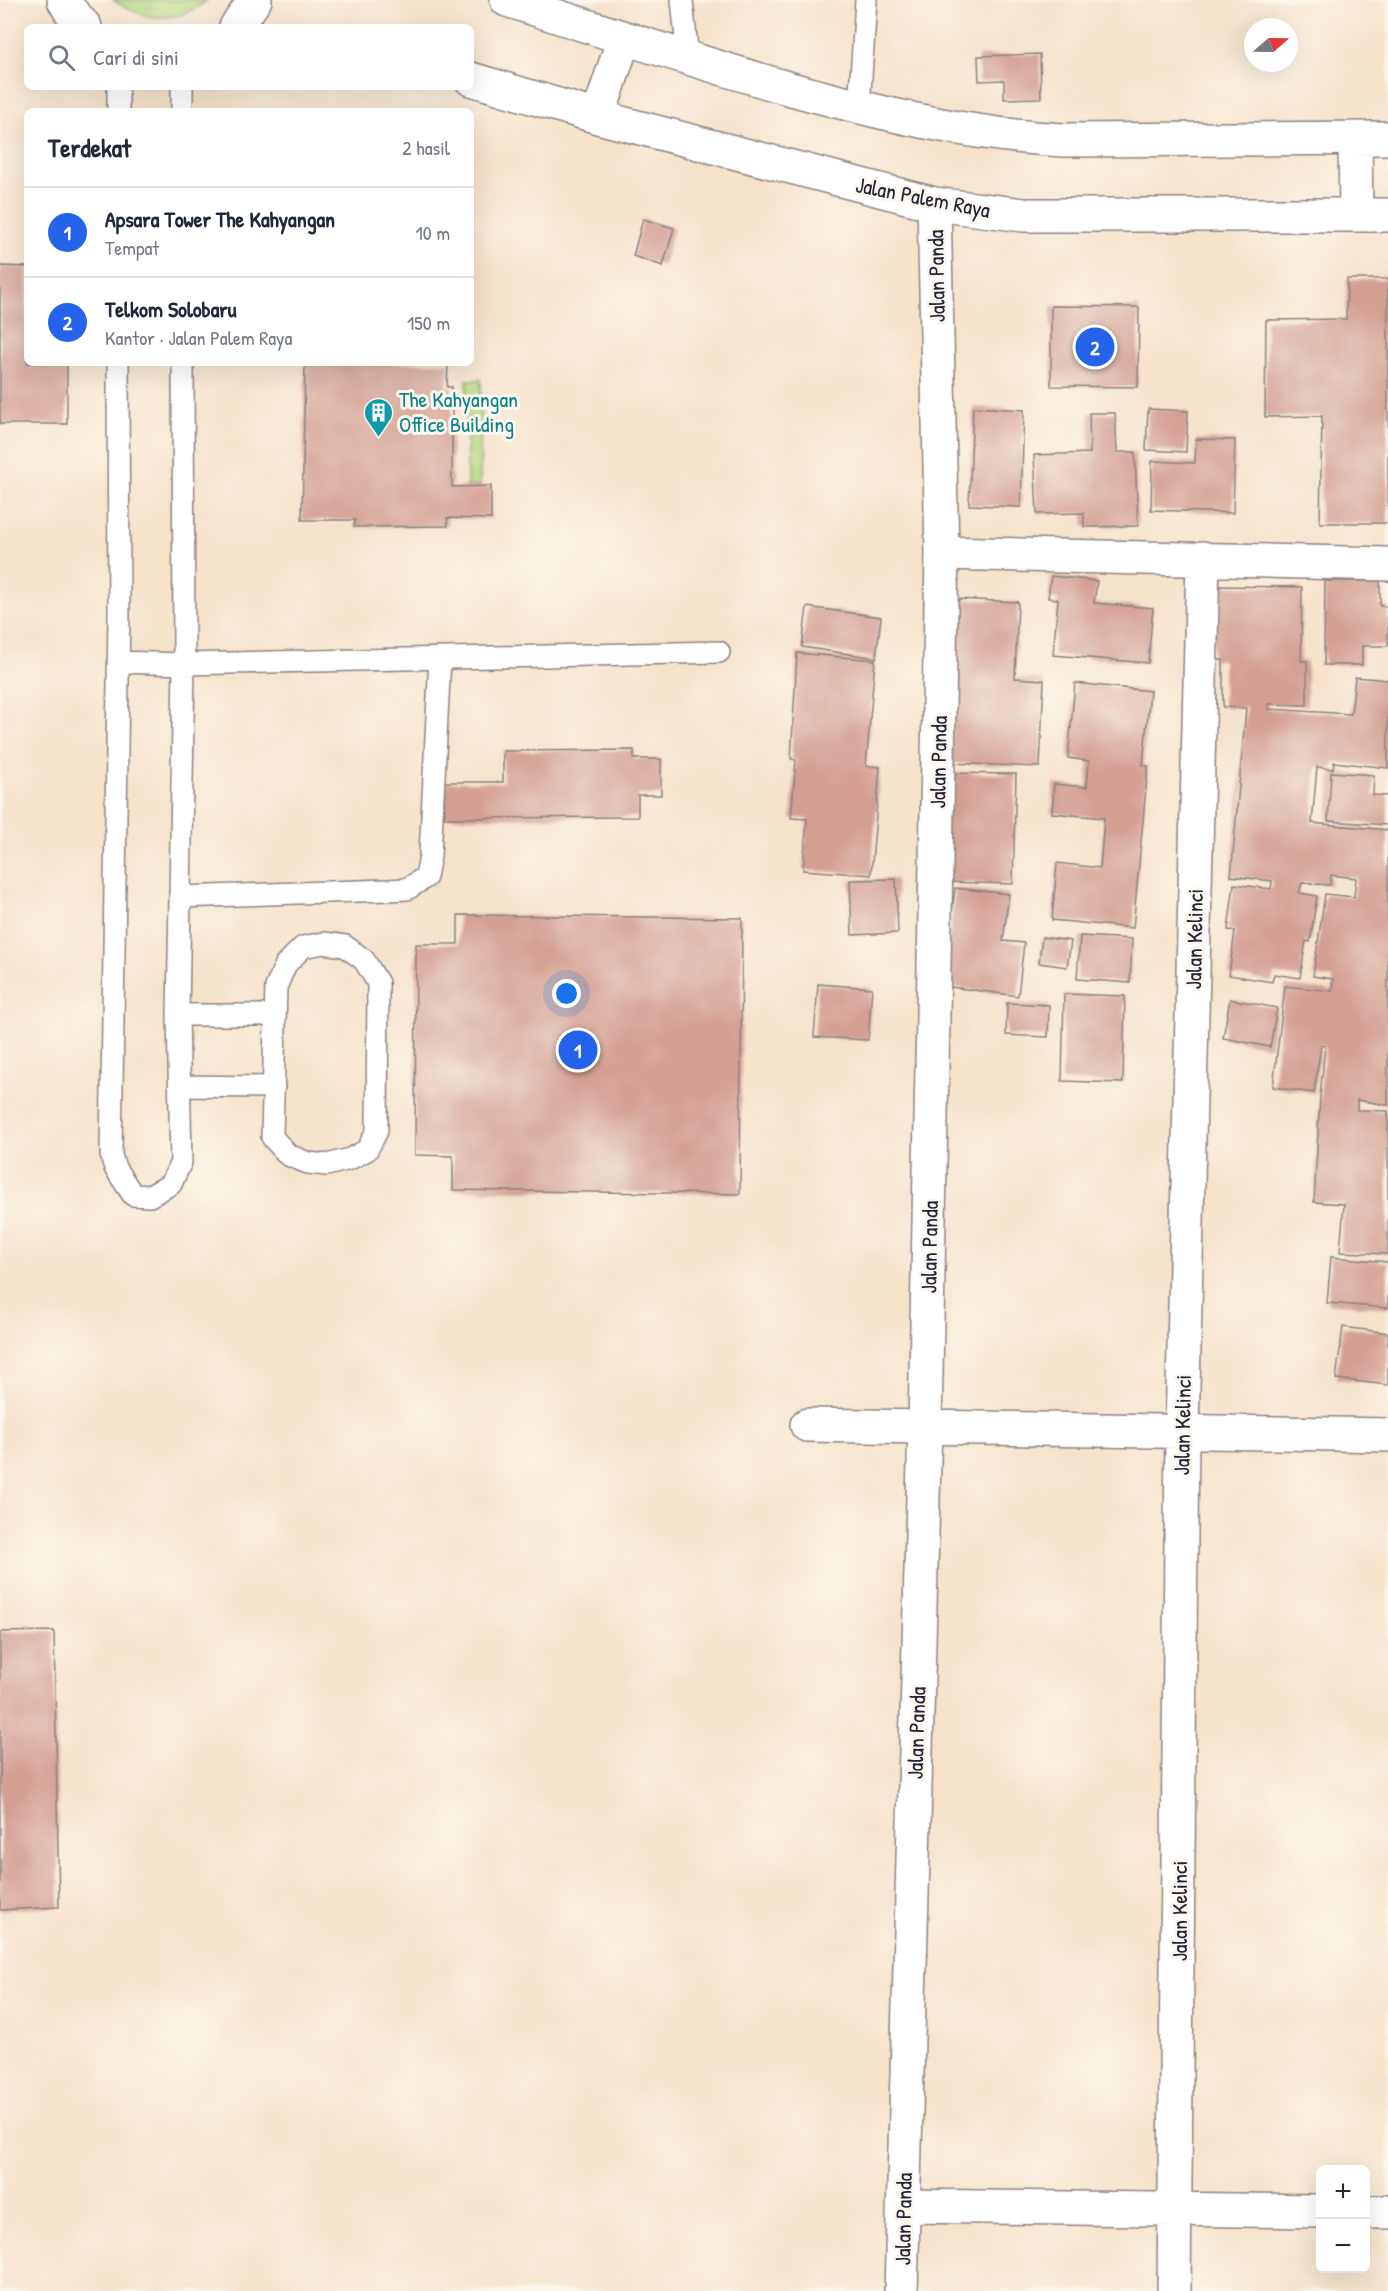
<!DOCTYPE html>
<html lang="id">
<head>
<meta charset="utf-8">
<style>
  body { margin:0; font-family:"Patrick Hand",sans-serif; background:#f2f2f3; color:#1f2937 }
  .controls { position:absolute; right:18px; bottom:18px; display:grid; overflow:hidden; border-radius:9px; box-shadow:0 6px 24px #0002 }
  .controls button { width:54px; height:54px; display:grid; place-items:center; padding:0; border:0; border-bottom:2px solid #e0e1e3; background:#fff; color:#1f2937; font:30px sans-serif }
  .compass { position:absolute; left:1244px; top:18px; width:54px; height:54px; border-radius:50%; background:#fff; box-shadow:0 6px 24px #0002; rotate:70deg }
  .you { position:absolute; left:567px; top:994px; width:21px; height:21px; margin:-15px; border:4px solid #fff; border-radius:50%; background:#1a73e8; box-shadow:0 0 0 9px #1a73e833 }
  .badge { display:grid; place-items:center; width:39px; height:39px; border-radius:50%; background:#2563eb; color:#fff; font-size:20px; font-weight:700 }
  .pin { position:absolute; translate:-50% -50%; border:3px solid #fff; box-shadow:0 2px 6px #0006 }
  .list { margin:0; padding:0; list-style:none }
  h2 { display:flex; justify-content:space-between; align-items:center; height:78px; margin:0; padding:0 24px; font-size:26px }
  h2 small { font-size:20px; font-weight:400; color:#747a83 }
  .list li { display:grid; grid-template-columns:39px 1fr auto; gap:18px; align-items:center; box-sizing:border-box; height:90px; padding:0 24px; border-top:2px solid #e0e1e3 }
  .list b { display:block; font-size:22px; white-space:nowrap }
  .list p { margin:0; font-size:20px; white-space:nowrap; color:#747a83 }
  .list em { font-size:20px; font-style:normal; color:#747a83 }
  .icon { flex:none; width:33px; height:33px; fill:none; stroke:currentColor; stroke-width:2; stroke-linecap:round; stroke-linejoin:round }
  .map { position:relative; flex:none; width:1388px; height:2291px; overflow:hidden }
  .search { position:absolute; background:#fff; box-shadow:0 6px 24px #0002; left:24px; top:24px; width:450px; height:66px; display:flex; align-items:center; gap:15px; box-sizing:border-box; padding:0 21px; border-radius:9px; color:#747a83; font-size:22px }
  .panel { position:absolute; background:#fff; box-shadow:0 6px 24px #0002; left:24px; top:108px; width:450px; height:258px; border-radius:9px }
  .map>svg:first-child { display:block }
</style>
</head>
<body>
<div class="map">
<svg width="1388" height="2291" viewBox="0 0 1388 2291">
  <defs>
    <pattern id="park-tufts" width="24" height="20" patternUnits="userSpaceOnUse" patternTransform="scale(1.5)"><rect width="24" height="20" fill="#b6d77f"/><path d="M3 7l-1-3M5 7V3M7 7l1-3M15 17l-1-3M17 17v-4M19 17l1-3" fill="none" stroke="#9cb86f"/></pattern>
  </defs>
  <rect width="100%" height="100%" fill="#fbf7ec"/>
  <filter id="ink" filterUnits="userSpaceOnUse"><feTurbulence type="fractalNoise" baseFrequency=".0167" numOctaves="2"/><feDisplacementMap in="SourceGraphic" scale="12" xChannelSelector="R" yChannelSelector="G"/><feConvolveMatrix kernelMatrix="1 2 1 2 8 2 1 2 1" color-interpolation-filters="sRGB"/></filter>
  <filter id="wash" filterUnits="userSpaceOnUse"><feTurbulence type="fractalNoise" baseFrequency=".008" numOctaves="4" result="noise"/><feDisplacementMap in="SourceGraphic" scale="24" xChannelSelector="R" yChannelSelector="G"/><feGaussianBlur stdDeviation="1.35" result="paint"/><feColorMatrix in="noise" values="0 0 0 0 0 0 0 0 0 0 0 0 0 0 0 0 0 1.4 0 .05"/><feComposite in="paint" operator="in"/></filter>
  <g filter="url(#wash)">
    <rect width="100%" height="100%" fill="#f5e3ca"/>
    <path fill="#b6d77f" stroke="#6c7c5d" stroke-width="1.5" d="M467 380H481L480 486H467Z"/>
    <path fill="url(#park-tufts)" stroke="#6c7c5d" stroke-width="1.5" d="M113 0H207C177 25 144 21 113 0Z"/>
    <g id="blocks">
      <path fill="#d39f91" d="M1040 54 1041 98 1004 99V80L979 81 978 56Z
        M643 219 674 228 663 266 633 256Z
        M0 266 27 267V363H67V424H0Z
        M1347 279H1388V523H1320L1322 416 1265 417 1266 320 1346 319Z
        M1051 306 1139 307 1138 387 1051 386Z
        M305 363H448L447 387H452V487L491 486V519L447 518 448 526 354 527 355 520H302Z
        M973 407 1024 410 1021 507 969 505Z
        M1148 409 1188 411 1186 452 1146 450Z
        M1089 413H1115L1117 452H1135L1138 526 1084 527V513L1037 514 1034 455 1090 453Z
        M1196 439 1235 440 1233 513 1151 510 1152 461 1195 463Z
        M1051 576 1097 581 1094 603 1153 608 1148 663 1053 655 1058 599 1048 598Z
        M1325 581H1380V606L1388 607V646H1362V665H1324Z
        M1214 586 1302 587 1301 661H1307V705L1268 704V709L1351 714 1355 677 1388 680V768L1334 762 1333 769 1317 767 1312 823 1388 830V1105L1357 1100V1110L1388 1111V1254L1340 1252 1344 1204 1314 1202 1320 1096 1325 1046 1321 1045 1314 1093 1273 1087 1285 986 1332 991 1333 979 1313 976 1325 894 1354 897 1356 878 1331 875 1330 885 1302 883 1299 893 1317 896 1310 942 1306 941 1300 978 1274 974 1272 982 1229 975 1235 931 1228 930 1234 884 1271 889 1272 881 1231 876 1246 708 1223 707V660H1213Z
        M956 599 1018 602 1015 678 1044 680 1040 767 949 763Z
        M807 607 881 617 876 658 802 647Z
        M797 653 875 660 866 766 880 767 871 875 803 870 807 819 791 818 796 760 791 759Z
        M1075 683 1150 691 1143 765 1148 766 1133 928 1052 920 1057 863 1100 868 1104 818 1052 813 1054 784 1087 787 1089 761 1068 758Z
        M634 750V759H661V795H638V817L445 818 444 782H503V751Z
        M1331 772 1374 775 1373 795 1388 796V825L1328 821Z
        M946 773 1016 774 1013 884 944 882Z
        M896 879 898 933 852 935 850 880Z
        M955 888 1009 894 1003 941 1024 943 1018 996 943 986Z
        M458 915 742 918 740 1194 453 1190V1156L415 1155 416 944H458Z
        M1080 936 1132 939 1130 983 1077 979Z
        M1042 937 1071 941 1067 967 1039 963Z
        M818 984 872 988 868 1040 814 1037Z
        M1064 994 1125 996 1123 1083 1062 1081Z
        M1230 999 1277 1008 1270 1047 1223 1038Z
        M1007 1003 1049 1005 1048 1037 1006 1035Z
        M1331 1257 1388 1262V1308L1327 1303Z
        M1343 1327 1388 1333V1385L1336 1379Z
        M54 1631 59 1907 0 1910V1632Z"/>
    </g>
  </g>
  <g filter="url(#ink)">
    <use href="#blocks" fill-opacity="0" stroke="#8c8282" stroke-width="1.5"/>
    <g fill="none" stroke-linecap="round" stroke-linejoin="round">
      <defs>
        <path id="service" d="M682 0 688 58
          M118 87V111
          M182 87V111
          M859 108 866 0
          M118 363 119 615 111 1155 115 1168 133 1195 150 1196 171 1184 181 1162 178 1015 184 664 183 363
          M119 662 184 664 719 652
          M180 897 388 890 407 889 426 877 430 856 440 658
          M324 943 345 946 364 960 378 983 377 1131 367 1150 350 1159 327 1165 308 1163 288 1155 272 1137 276 987 286 964 303 947Z
          M178 1015H274
          M180 1086 274 1087"/>
        <path id="minor" d="M942 553 1388 564
          M807 1425 1388 1435
          M903 2206 1320 2211
          M1366 2212H1388
          M901 2291 925 1426 942 553 934 204
          M1174 2291 1182 1430 1203 558"/>
        <path id="tertiary" d="M64 0 69 9 85 27
          M507 0C599 30 691 60 784 87 878 113 967 135 1064 140L1388 138
          M236 27 255 0
          M471 79 598 117 934 204 1024 215H1388
          M598 117 624 38
          M1355 138 1356 214"/>
      </defs>
      <use href="#service" stroke="#8c8282" stroke-width="24"/>
      <use href="#minor" stroke="#8c8282" stroke-width="36"/>
      <use href="#tertiary" stroke="#8c8282" stroke-width="36"/>
      <use href="#service" stroke="#fff" stroke-width="21"/>
      <use href="#minor" stroke="#fff" stroke-width="33"/>
      <use href="#tertiary" stroke="#fff" stroke-width="33"/>
    </g>
  </g>
  <defs>
    <symbol id="building-pin" viewBox="-11 -11 22 30"><path d="M0 17L-7.5 6A9.5 9.5 0 1 1 7.5 6Z" fill="#0f9aa8" stroke="#fbf7ec"/><path d="M-4-6H4V6H1V3H-1V6H-4ZM-2.5-4.3h1.7v1.8h-1.7ZM.8-4.3h1.7v1.8H.8ZM-2.5-1h1.7V.8h-1.7ZM.8-1h1.7V.8H.8Z" fill="#fff"/></symbol>
  </defs>
  <g fill-rule="evenodd">
    <use href="#building-pin" x="362" y="396" width="33" height="45"/>
  </g>
  <g text-anchor="middle" dominant-baseline="central" stroke-width="6" stroke-linejoin="round" paint-order="stroke">
    <g font-size="22" fill="#22223b" stroke="#fbf7ec">
      <text transform="translate(923 197) rotate(11)">Jalan Palem Raya</text>
      <text transform="translate(936 276) rotate(-91)">Jalan Panda</text>
      <text transform="translate(938 762) rotate(-89)">Jalan Panda</text>
      <text transform="translate(1194 939) rotate(-89)">Jalan Kelinci</text>
      <text transform="translate(929 1247) rotate(-89)">Jalan Panda</text>
      <text transform="translate(1182 1425) rotate(-89)">Jalan Kelinci</text>
      <text transform="translate(916 1733) rotate(-88)">Jalan Panda</text>
      <text transform="translate(1179 1911) rotate(-90)">Jalan Kelinci</text>
      <text transform="translate(903 2219) rotate(-89)">Jalan Panda</text>
    </g>
    <g font-size="22" fill="#0d838f" stroke="#fbf7ec" text-anchor="start">
      <text x="399" y="399">The Kahyangan<tspan x="399" dy="25">Office Building</tspan></text>
    </g>
  </g>
</svg>
<div class="controls">
<button>+</button>
<button>−</button>
</div>
<svg class="compass" viewBox="-18 -18 36 36"><path d="M0-13l5 13h-10z" fill="#e53935"/><path d="M0 13l5-13h-10z" fill="#747a83"/></svg>
<div class="you"></div>
<div class="pin badge" style="left:578px;top:1050px">1</div>
<div class="pin badge" style="left:1095px;top:347px">2</div>
<div class="search"><svg class="icon" aria-label="search" viewBox="0 0 24 24"><circle cx="10" cy="10" r="6"/><path d="M15 15l6 6"/></svg>Cari di sini</div>
<section class="panel">
<h2>Terdekat<small>2 hasil</small></h2>
<ul class="list">
<li><span class="badge">1</span><div><b>Apsara Tower The Kahyangan</b><p>Tempat</p></div><em>10 m</em></li>
<li><span class="badge">2</span><div><b>Telkom Solobaru</b><p>Kantor · Jalan Palem Raya</p></div><em>150 m</em></li>
</ul>
</section>
</div>
</body>
</html>
